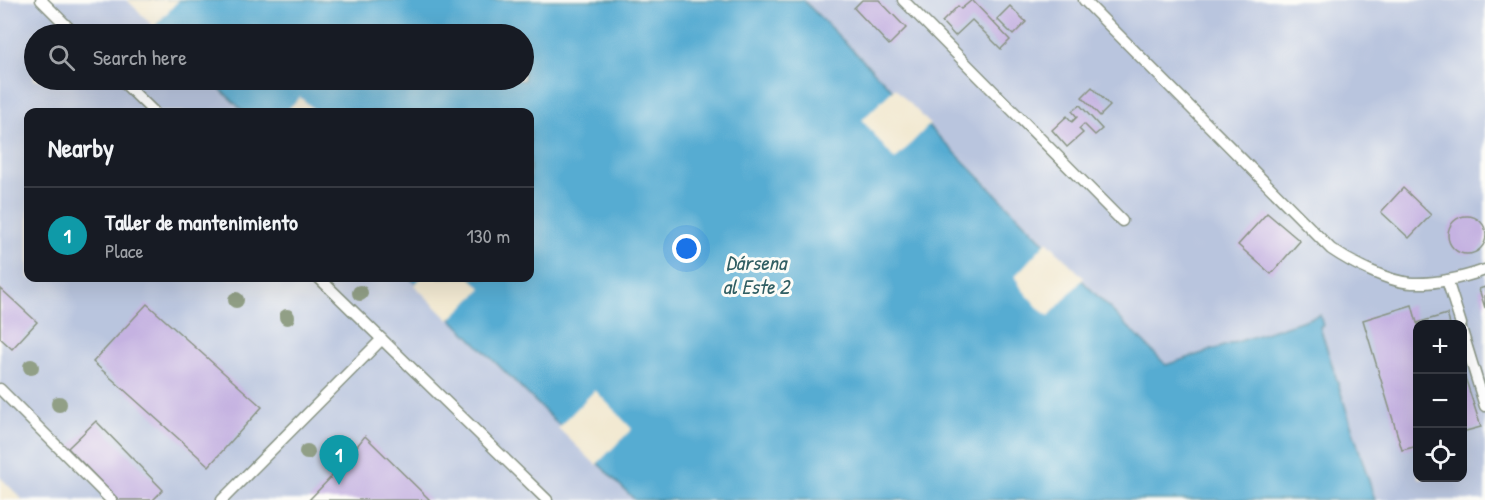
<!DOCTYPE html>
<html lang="en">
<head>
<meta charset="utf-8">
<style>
  body { margin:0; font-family:"Patrick Hand",sans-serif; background:#242831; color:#f1f3f6 }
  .controls { position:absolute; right:18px; bottom:18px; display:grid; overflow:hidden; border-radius:12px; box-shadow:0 6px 24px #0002 }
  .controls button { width:54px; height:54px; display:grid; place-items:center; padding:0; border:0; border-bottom:2px solid #363941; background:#171b24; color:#f1f3f6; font:30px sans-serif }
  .you { position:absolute; left:687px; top:249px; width:21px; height:21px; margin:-15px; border:4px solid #fff; border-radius:50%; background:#1a73e8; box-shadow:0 0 0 9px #1a73e833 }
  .badge { display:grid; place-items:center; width:39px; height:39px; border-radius:50%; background:#db2777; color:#fff; font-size:20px; font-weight:700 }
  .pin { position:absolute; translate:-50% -50px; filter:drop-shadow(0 2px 3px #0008) }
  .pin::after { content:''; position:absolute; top:32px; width:21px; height:18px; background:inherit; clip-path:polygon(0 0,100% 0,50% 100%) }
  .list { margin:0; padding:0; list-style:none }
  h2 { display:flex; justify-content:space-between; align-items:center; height:78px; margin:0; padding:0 24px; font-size:26px }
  h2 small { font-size:20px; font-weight:400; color:#9ea1a6 }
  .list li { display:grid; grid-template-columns:39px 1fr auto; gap:18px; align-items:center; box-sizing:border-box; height:96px; padding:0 24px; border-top:2px solid #363941 }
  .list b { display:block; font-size:22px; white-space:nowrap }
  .list p { margin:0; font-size:20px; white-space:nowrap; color:#9ea1a6 }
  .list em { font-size:20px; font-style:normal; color:#9ea1a6 }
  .icon { flex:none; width:33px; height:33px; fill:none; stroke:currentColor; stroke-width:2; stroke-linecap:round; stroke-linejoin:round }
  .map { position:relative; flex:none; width:1485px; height:500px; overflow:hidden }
  .search { position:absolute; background:#171b24; box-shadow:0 6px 24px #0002; left:24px; top:24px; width:510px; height:66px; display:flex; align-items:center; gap:15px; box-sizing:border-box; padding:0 21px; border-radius:33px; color:#9ea1a6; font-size:22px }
  .panel { position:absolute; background:#171b24; box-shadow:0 6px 24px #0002; left:24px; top:108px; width:510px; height:174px; border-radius:12px }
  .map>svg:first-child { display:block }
</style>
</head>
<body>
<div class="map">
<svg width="1485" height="500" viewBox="0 0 1485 500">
  <rect width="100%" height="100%" fill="#fdfcf7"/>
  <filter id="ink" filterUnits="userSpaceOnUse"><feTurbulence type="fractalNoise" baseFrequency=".0167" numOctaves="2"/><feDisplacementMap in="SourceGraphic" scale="12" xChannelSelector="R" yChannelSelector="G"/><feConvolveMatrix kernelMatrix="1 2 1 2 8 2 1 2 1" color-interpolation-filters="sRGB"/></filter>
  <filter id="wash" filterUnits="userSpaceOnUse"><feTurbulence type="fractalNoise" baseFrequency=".008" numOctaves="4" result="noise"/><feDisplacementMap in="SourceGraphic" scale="24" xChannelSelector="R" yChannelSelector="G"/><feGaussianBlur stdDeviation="1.35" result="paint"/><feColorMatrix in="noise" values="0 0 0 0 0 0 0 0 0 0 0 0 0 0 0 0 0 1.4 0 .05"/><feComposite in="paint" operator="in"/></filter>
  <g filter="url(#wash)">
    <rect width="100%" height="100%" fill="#f2e9d2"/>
    <path fill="#b9c5de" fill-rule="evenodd" d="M0 0H130L165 34H34V80H211L244 112H28V278H410L635 500H23L0 477Z
      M803 0H1485V500H1375L1320 327V315L1167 366ZM1418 324H1462V478H1418Z"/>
    <path fill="#56acd2" stroke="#3a7483" stroke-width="1.5" d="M130 0H803L1166 365 1320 315 1323 326 1320 327 1375 500H635L410 278H530V112H244L211 80H524V34H165Z"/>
    <path fill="#f2e9d2" d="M127 0H179L154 27Z
      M895 88 930 124 895 160 862 120Z
      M300 97 317 112H285Z
      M1047 241 1084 278 1049 316 1040 310 1021 288 1015 276Z
      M421 278H471L482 289 449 320 414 285Z
      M595 390 632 429 596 465 558 428Z"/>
    <g id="blocks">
      <path fill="#c5b2e1" d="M862 0H879L906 28 889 45 854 8Z
        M972 0 1010 40 1001 49 972 20 955 36 942 22 958 6 961 9Z
        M1010 6 1026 22 1013 35 997 19Z
        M1092 87 1110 106 1100 116 1082 97Z
        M1080 105 1102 129 1095 135 1084 124 1079 129 1083 133 1067 147 1052 130 1067 116 1072 122 1077 117 1072 111Z
        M1403 188 1431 215 1409 238 1381 212Z
        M1267 213 1300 241 1271 274 1238 245Z
        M1448 235a19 19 0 1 1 38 0a19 19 0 1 1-38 0Z
        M1485 287V308L1479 289Z
        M0 288 37 322 12 349 0 338Z
        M147 304 262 407 209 466 93 362Z
        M1412 305 1417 323 1447 314 1450 324H1418V446L1402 450 1363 320Z
        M1462 368 1481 427 1462 432Z
        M96 421 163 490 153 500H119L68 448Z
        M365 436 430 500H309L338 470Z"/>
    </g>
  </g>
  <g filter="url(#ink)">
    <use href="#blocks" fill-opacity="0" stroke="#889383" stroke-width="1.5"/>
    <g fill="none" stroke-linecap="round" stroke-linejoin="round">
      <defs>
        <path id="service" d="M41 0 75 34
          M903 0 1122 221
          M1084 0 1331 249C1350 262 1388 282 1412 283 1436 284 1462 278 1485 270
          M121 80 154 112
          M319 278 547 500
          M1447 280 1461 324
          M1462 331 1485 406
          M0 389 111 500
          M222 500 382 339"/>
      </defs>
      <use href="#service" stroke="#889383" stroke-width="13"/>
      <use href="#service" stroke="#fff" stroke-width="10"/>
    </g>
    <g fill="#919f86">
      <circle cx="360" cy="293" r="8"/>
      <circle cx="236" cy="300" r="8"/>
      <circle cx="287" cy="317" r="8"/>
      <circle cx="31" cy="367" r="8"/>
      <circle cx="59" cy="404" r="8"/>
      <circle cx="307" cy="452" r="8"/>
    </g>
  </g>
  <g text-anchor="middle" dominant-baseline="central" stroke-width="6" stroke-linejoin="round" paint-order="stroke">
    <g font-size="21" font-style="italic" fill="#305e63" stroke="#fdfcf7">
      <text x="756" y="262">Dársena<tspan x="756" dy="24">al Este 2</tspan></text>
    </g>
  </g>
</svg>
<div class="controls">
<button>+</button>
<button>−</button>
<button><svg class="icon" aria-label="locate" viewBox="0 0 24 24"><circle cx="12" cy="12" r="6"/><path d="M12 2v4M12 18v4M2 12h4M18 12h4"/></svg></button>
</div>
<div class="you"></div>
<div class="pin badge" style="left:339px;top:485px;background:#0f9aa8">1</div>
<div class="search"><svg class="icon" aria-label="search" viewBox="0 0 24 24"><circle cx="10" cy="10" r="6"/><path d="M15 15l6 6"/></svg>Search here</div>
<section class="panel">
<h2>Nearby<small></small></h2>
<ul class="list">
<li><span class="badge" style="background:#0f9aa8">1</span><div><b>Taller de mantenimiento</b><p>Place</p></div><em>130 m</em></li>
</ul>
</section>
</div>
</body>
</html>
